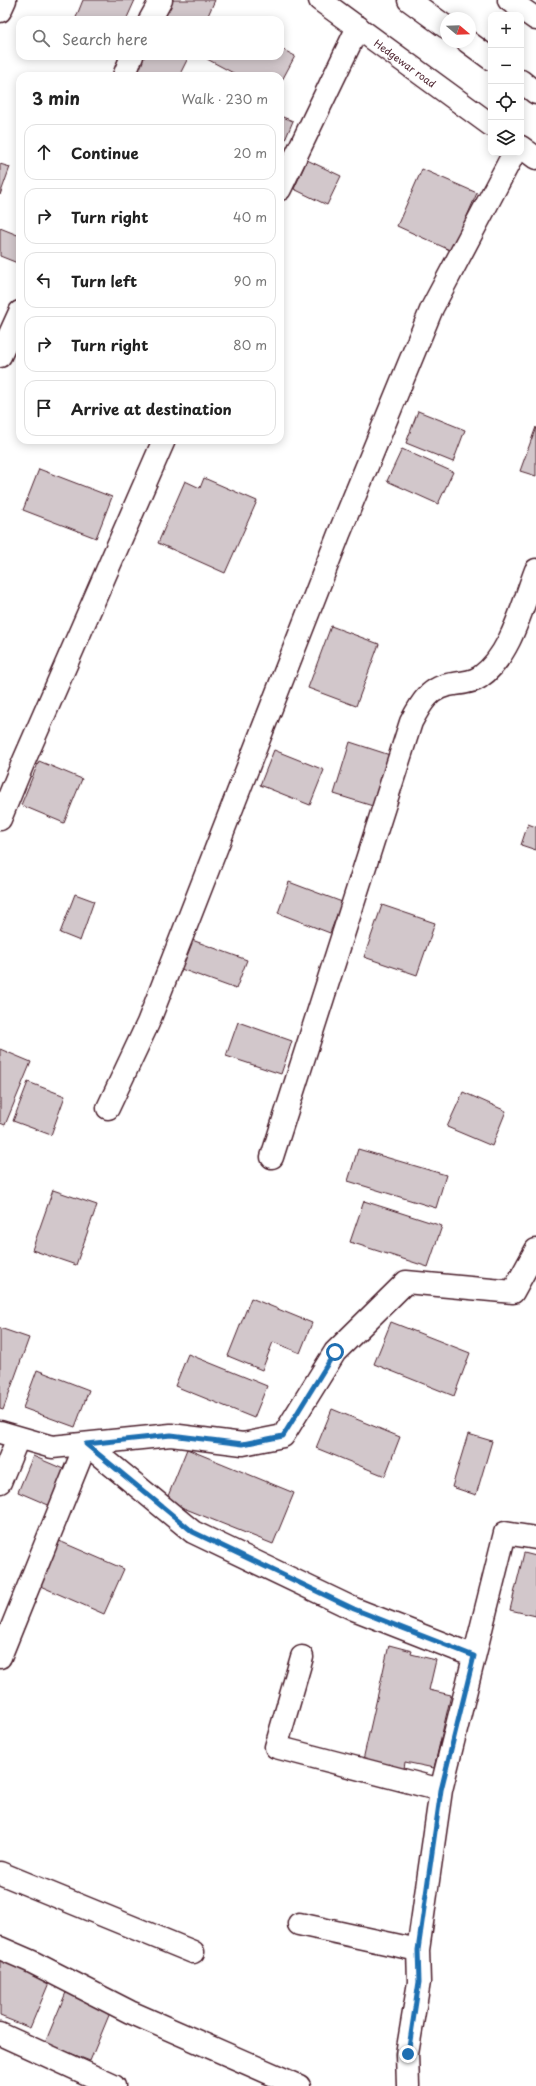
<!DOCTYPE html>
<html lang="en">
<head>
<meta charset="utf-8">
<style>
  body { margin:0; font-family:"Playpen Sans",sans-serif; background:#f6f6f6; color:#222 }
  .controls { position:absolute; right:12px; top:12px; display:grid; overflow:hidden; border-radius:8px; box-shadow:0 2px 10px #0003 }
  .controls button { width:36px; height:36px; display:grid; place-items:center; padding:0; border:0; border-bottom:1px solid #e0e0e0; background:#fff; color:#222; font:20px sans-serif }
  .compass { position:absolute; left:440px; top:12px; width:36px; height:36px; border-radius:50%; background:#fff; box-shadow:0 2px 10px #0003; rotate:109deg }
  .stop { position:absolute; width:12px; height:12px; margin:-9px; border:3px solid #1f6fb2; border-radius:50%; background:#fff }
  .stop.end { background:#1f6fb2; border-color:#fff; box-shadow:0 1px 4px #0008 }
  .list { margin:0; padding:0; list-style:none }
  h2 { display:flex; justify-content:space-between; align-items:center; height:52px; margin:0; padding:0 16px; font-size:17px }
  h2 small { font-size:13px; font-weight:400; color:#767676 }
  .list li { display:grid; grid-template-columns:26px 1fr auto; gap:12px; align-items:center; box-sizing:border-box; height:56px; margin:0 8px 8px; padding:0 8px; border:1px solid #e0e0e0; border-radius:12px }
  .list b { display:block; font-size:15px; white-space:nowrap }
  .list em { font-size:13px; font-style:normal; color:#767676 }
  .icon { flex:none; width:22px; height:22px; fill:none; stroke:currentColor; stroke-width:2; stroke-linecap:round; stroke-linejoin:round }
  .map { position:relative; flex:none; width:536px; height:2086px; overflow:hidden }
  .search { position:absolute; background:#fff; box-shadow:0 2px 10px #0003; left:16px; top:16px; width:268px; height:44px; display:flex; align-items:center; gap:10px; box-sizing:border-box; padding:0 14px; border-radius:12px; color:#767676; font-size:15px }
  .panel { position:absolute; background:#fff; box-shadow:0 2px 10px #0003; left:16px; top:72px; width:268px; height:372px; border-radius:12px }
  .map>svg:first-child { display:block }
</style>
</head>
<body>
<div class="map">
<svg width="536" height="2086" viewBox="0 0 536 2086">
  <rect width="100%" height="100%" fill="#fff"/>
  <filter id="ink" filterUnits="userSpaceOnUse"><feTurbulence type="fractalNoise" baseFrequency=".025" numOctaves="2"/><feDisplacementMap in="SourceGraphic" scale="8" xChannelSelector="R" yChannelSelector="G"/><feConvolveMatrix kernelMatrix="1 2 1 2 8 2 1 2 1" color-interpolation-filters="sRGB"/></filter>
  <g filter="url(#ink)">
    <path fill="#d2c7cb" stroke="#4a1f2b" d="M83 0H135L126 20H75Z
      M165 0H215L206 20H155Z
      M280 48 295 56 280 84V76H239L207 59 208 56H280Z
      M139 56H189L179 76H129Z
      M280 116 293 121 280 152Z
      M307 160 341 176 327 205 294 189Z
      M0 164 10 167 0 195Z
      M422 169 477 193 452 251 397 226Z
      M0 228 20 236V264L0 256Z
      M418 411 465 430 453 462 406 443Z
      M536 427V476L520 471Z
      M402 449 453 472 438 504 387 481Z
      M39 469 112 497 96 538 23 510Z
      M204 478 257 501 225 573 158 543 185 481 200 488Z
      M331 626 379 644 356 706 308 688Z
      M350 742 393 756 376 807 334 794Z
      M274 750 324 770 310 805 260 785Z
      M39 761 82 779 64 823 21 805Z
      M528 824 536 827V850L521 845Z
      M289 882 342 902 330 933 278 913Z
      M75 894 94 901 80 941 60 933Z
      M382 905 435 923 417 975 364 957Z
      M192 940 247 960 236 989 181 969Z
      M238 1022 292 1041 281 1074 226 1056Z
      M0 1049 31 1062 5 1125 0 1123Z
      M28 1082 65 1096 51 1135 13 1121Z
      M463 1092 506 1111 492 1146 447 1127Z
      M358 1149 446 1175 436 1208 348 1181Z
      M53 1190 97 1205 76 1265 32 1250Z
      M364 1201 442 1226 428 1267 350 1242Z
      M251 1298 312 1323 300 1353 273 1342 262 1370 228 1356Z
      M391 1322 470 1353 454 1396 374 1364Z
      M0 1328 29 1338 3 1410 0 1409Z
      M188 1354 267 1386 254 1418 175 1386Z
      M37 1370 89 1390 75 1427 23 1408Z
      M332 1409 400 1437 385 1476 316 1448Z
      M468 1434 492 1441 476 1495 452 1487Z
      M187 1449 294 1493 273 1544 166 1501Z
      M33 1456 68 1471 53 1507 18 1492Z
      M57 1540 124 1569 104 1614 38 1585Z
      M524 1553 536 1556V1616L510 1610Z
      M389 1645 412 1651 411 1654 436 1660 429 1690 451 1695 434 1768 405 1762 404 1769 363 1760Z
      M2 1957 51 1978 30 2028 0 2016V1962Z
      M67 1990 112 2008 90 2061 45 2043Z"/>
    <g fill="none" stroke-linecap="round" stroke-linejoin="round">
      <defs>
        <path id="minor" d="M409 0 446 27
          M0 11 5 0
          M150 20 161 0
          M468 42 491 59
          M124 76 132 56
          M521 81 536 93
          M280 189 358 27
          M0 356 20 312
          M0 819 23 763 164 440
          M108 1108 148 1023 339 534 432 308 514 153
          M272 1157 411 722C421 703 430 686 454 684 462 683 473 682 480 677 511 656 523 603 536 570
          M0 1432 52 1447 171 1435 243 1444 283 1436 335 1352 406 1282 513 1292 536 1250
          M0 1482 18 1438
          M0 1657 86 1444 193 1532 354 1609 474 1656
          M302 1657 276 1747 441 1790
          M0 1873 193 1952
          M299 1924 418 1950
          M0 1948 30 1961 130 2012 299 2086
          M0 2034 114 2086
          M408 2086 407 2054 419 1982 418 1950 441 1790 505 1533 536 1538"/>
        <g id="major">
          <path id="s1" d="M320 0 491 125"/>
          <path d="M509 0 536 19"/>
          <path d="M521 147 536 158"/>
        </g>
      </defs>
      <use href="#minor" stroke="#4a1f2b" stroke-width="25"/>
      <use href="#major" stroke="#4a1f2b" stroke-width="25"/>
      <use href="#minor" stroke="#fff" stroke-width="22"/>
      <use href="#major" stroke="#fff" stroke-width="22"/>
    </g>
  </g>
  <g fill="none" stroke-linecap="round" stroke-linejoin="round" filter="url(#ink)">
    <path stroke="#1f6fb2" stroke-width="5" d="M335 1352 283 1436 243 1444 171 1435 86 1444 193 1532 354 1609 474 1656 441 1790 418 1950 419 1982 408 2054"/>
  </g>
  <g text-anchor="middle" dominant-baseline="central" stroke-width="3" stroke-linejoin="round" paint-order="stroke">
    <g font-size="10" fill="#4a1f2b" stroke="#fff">
      <text stroke="none"><textPath href="#s1" startOffset="106">Hedgewar road</textPath></text>
    </g>
  </g>
</svg>
<div class="controls">
<button>+</button>
<button>−</button>
<button><svg class="icon" aria-label="locate" viewBox="0 0 24 24"><circle cx="12" cy="12" r="6"/><path d="M12 2v4M12 18v4M2 12h4M18 12h4"/></svg></button>
<button><svg class="icon" aria-label="layers" viewBox="0 0 24 24"><path d="M12 4l9 5-9 5-9-5zM3 14l9 5 9-5"/></svg></button>
</div>
<svg class="compass" viewBox="-18 -18 36 36"><path d="M0-13l5 13h-10z" fill="#e53935"/><path d="M0 13l5-13h-10z" fill="#767676"/></svg>
<div class="stop" style="left:335px;top:1352px"></div>
<div class="stop end" style="left:408px;top:2054px"></div>
<div class="search"><svg class="icon" aria-label="search" viewBox="0 0 24 24"><circle cx="10" cy="10" r="6"/><path d="M15 15l6 6"/></svg>Search here</div>
<section class="panel">
<h2>3 min<small>Walk · 230 m</small></h2>
<ul class="list">
<li><svg class="icon" aria-label="ahead" viewBox="0 0 24 24"><path d="M12 20V5M6 11l6-6 6 6"/></svg><div><b>Continue</b></div><em>20 m</em></li>
<li><svg class="icon" aria-label="right" viewBox="0 0 24 24"><path d="M7 20v-9h11M14 6l5 5-5 5"/></svg><div><b>Turn right</b></div><em>40 m</em></li>
<li><svg class="icon" aria-label="left" viewBox="0 0 24 24"><path d="M17 20v-9H6M10 6l-5 5 5 5"/></svg><div><b>Turn left</b></div><em>90 m</em></li>
<li><svg class="icon" aria-label="right" viewBox="0 0 24 24"><path d="M7 20v-9h11M14 6l5 5-5 5"/></svg><div><b>Turn right</b></div><em>80 m</em></li>
<li><svg class="icon" aria-label="arrive" viewBox="0 0 24 24"><path d="M6 21V4h12l-3 4 3 4H6"/></svg><div><b>Arrive at destination</b></div></li>
</ul>
</section>
</div>
</body>
</html>
